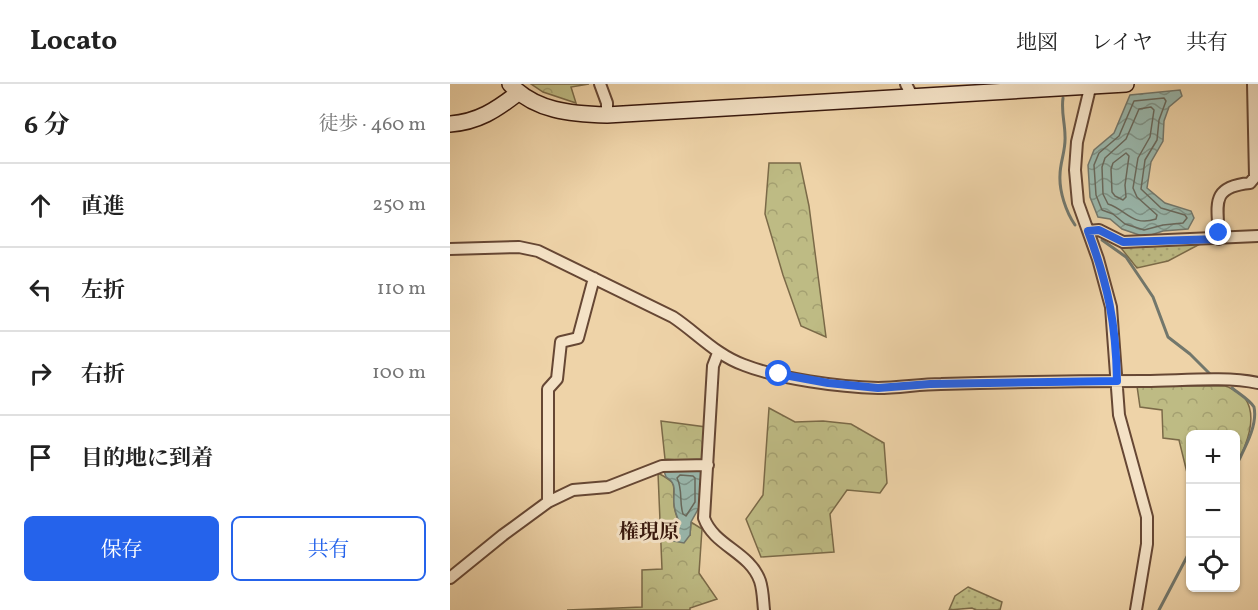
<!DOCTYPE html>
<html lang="ja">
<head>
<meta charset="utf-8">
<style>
  body { margin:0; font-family:Vollkorn,"Noto Serif JP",serif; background:#f2f2f2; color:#222 }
  .controls { position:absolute; right:18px; bottom:18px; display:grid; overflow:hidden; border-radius:9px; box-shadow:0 2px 4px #0004 }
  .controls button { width:54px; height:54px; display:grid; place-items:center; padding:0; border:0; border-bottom:2px solid #e0e0e0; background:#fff; color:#222; font:30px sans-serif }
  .stop { position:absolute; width:18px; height:18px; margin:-14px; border:4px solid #2563eb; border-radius:50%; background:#fff }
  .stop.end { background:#2563eb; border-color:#fff; box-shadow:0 2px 6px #0008 }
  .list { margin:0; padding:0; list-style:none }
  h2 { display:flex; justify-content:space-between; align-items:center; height:78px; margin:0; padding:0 24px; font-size:26px }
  h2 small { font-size:20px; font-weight:400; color:#767676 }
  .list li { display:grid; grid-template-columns:39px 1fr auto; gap:18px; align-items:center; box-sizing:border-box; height:84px; padding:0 24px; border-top:2px solid #e0e0e0 }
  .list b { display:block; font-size:22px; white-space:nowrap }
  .list em { font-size:20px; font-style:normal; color:#767676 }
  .actions { display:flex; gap:12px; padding:18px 24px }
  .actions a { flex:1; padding:14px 0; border:2px solid #2563eb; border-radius:9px; text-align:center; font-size:21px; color:#2563eb }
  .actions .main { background:#2563eb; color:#fff }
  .icon { flex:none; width:33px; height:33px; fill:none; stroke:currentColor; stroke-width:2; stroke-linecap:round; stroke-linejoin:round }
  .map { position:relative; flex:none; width:808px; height:526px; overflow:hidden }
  header { display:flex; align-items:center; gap:36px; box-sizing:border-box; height:84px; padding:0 30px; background:#fff; border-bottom:2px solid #e0e0e0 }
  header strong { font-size:28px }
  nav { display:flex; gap:33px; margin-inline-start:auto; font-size:21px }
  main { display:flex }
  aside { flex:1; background:#fff }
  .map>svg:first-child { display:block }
</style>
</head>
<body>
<header>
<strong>Locato</strong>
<nav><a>地図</a><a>レイヤ</a><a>共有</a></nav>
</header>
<main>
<aside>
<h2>6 分<small>徒歩 · 460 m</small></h2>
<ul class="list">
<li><svg class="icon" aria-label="ahead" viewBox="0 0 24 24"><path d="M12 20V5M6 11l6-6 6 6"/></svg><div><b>直進</b></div><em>250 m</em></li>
<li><svg class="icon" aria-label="left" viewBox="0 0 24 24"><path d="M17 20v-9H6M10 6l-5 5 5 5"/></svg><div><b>左折</b></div><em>110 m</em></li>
<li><svg class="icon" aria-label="right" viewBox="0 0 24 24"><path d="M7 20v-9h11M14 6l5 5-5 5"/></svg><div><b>右折</b></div><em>100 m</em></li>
<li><svg class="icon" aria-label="arrive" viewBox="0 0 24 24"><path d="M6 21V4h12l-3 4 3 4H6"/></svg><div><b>目的地に到着</b></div></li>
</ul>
<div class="actions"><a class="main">保存</a><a>共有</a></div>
</aside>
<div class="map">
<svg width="808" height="526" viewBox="0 0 808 526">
  <defs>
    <pattern id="grass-dots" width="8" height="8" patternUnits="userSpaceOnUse" patternTransform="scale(1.5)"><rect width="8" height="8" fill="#bebb84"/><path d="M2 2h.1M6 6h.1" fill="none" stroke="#a4a071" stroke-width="1.8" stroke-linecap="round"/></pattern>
    <pattern id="forest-crowns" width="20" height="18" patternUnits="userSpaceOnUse" patternTransform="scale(1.5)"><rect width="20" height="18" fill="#bebb84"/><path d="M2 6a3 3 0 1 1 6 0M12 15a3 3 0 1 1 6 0" fill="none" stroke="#a4a071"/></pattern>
    <pattern id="water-waves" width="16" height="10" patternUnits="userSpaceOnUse" patternTransform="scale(1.5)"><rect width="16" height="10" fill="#99b7ac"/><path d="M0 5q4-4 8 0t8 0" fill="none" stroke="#7e948a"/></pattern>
  </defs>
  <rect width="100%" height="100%" fill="#eed3a8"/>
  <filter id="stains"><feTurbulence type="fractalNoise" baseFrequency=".00333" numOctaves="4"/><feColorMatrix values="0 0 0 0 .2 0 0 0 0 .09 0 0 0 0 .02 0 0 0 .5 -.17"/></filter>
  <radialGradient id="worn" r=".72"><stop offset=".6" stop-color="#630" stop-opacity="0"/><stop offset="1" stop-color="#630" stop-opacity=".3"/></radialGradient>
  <path fill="url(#grass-dots)" stroke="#7b6a48" stroke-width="1.5" d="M750 160 718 177 687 184 671 164Z
    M518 503 552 518 550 526H526L522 524 499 526 505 512Z"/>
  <path fill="url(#forest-crowns)" stroke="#7b6a48" stroke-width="1.5" d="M81 0H139L121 3 126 19 93 8Z
    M319 79H350L359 122 376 253 351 242 333 191 315 130Z
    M687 302H775C783 304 788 309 795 314 808 333 797 360 786 382V350H740V401L729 356 713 354 712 326 690 323Z
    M319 324 345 338 373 337 401 340 434 359 437 399 430 409 397 406 380 430 384 468 311 473 296 435 313 411Z
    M211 337 256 343 253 378 215 375Z
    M208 389C230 401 222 399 224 420 224 426 227 433 229 439L224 448 240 451 241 438 252 445 249 489 267 515 240 524V526H117L192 523V486L212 485Z"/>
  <path fill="url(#water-waves)" stroke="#72776c" stroke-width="1.5" d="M730 6 732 12 719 23 714 37 713 57 701 78 697 104 715 119 741 127 744 134 738 145 713 147 695 153 672 145 660 135 648 133 640 113 638 81 644 66 664 49 680 11Z
    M251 386V420L241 438 240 451 234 459 223 457 224 448 229 438C227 432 224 426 224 419 223 408 228 400 216 393L214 387Z"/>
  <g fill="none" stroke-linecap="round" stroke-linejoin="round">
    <path stroke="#68685c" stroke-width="1.5" d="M714 14 716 17 709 36 707 56 695 76 691 105 711 124 735 131 737 134 733 139 713 141 694 146 675 140 663 130 652 126 646 111 644 81 649 69 669 52 684 17Z
      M701 23 704 26 700 53 688 74 683 104 687 113 707 131 706 135C682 143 677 126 658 120L653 110 652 83 655 74 676 55 689 25Z
      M676 69 679 72 675 101 676 113 673 116 665 112 662 108 661 85 663 79Z
      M230 391 243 392 245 394V418L236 432 233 430C229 418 233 406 227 394Z"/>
    <path stroke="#72776c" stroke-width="3" d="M613 14C611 28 615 39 615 52 616 66 610 78 610 91 609 107 616 128 625 141
      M652 156 676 173 703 213 718 253 740 270 760 290
      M782 304C788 309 800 316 804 323 808 342 794 365 786 382
      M709 526 740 467"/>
    <defs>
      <path id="street" d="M150 0 157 19V31
        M456 0 462 12
        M641 0 627 58 625 86 628 119 648 175 661 223 669 331 697 433V460L686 526
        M638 147 649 146 673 158 808 152
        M769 155C768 121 759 103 800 99L805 93 803 0
        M0 165 69 163 88 167 223 233C247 249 266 271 294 281 330 295 389 303 428 304 449 304 470 300 491 300 559 298 627 297 695 297 729 297 775 292 808 299
        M268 269 263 282 254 434C264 462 300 468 310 497 313 506 313 517 314 526
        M98 418V305L107 295 111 258 128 254 144 194
        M0 494 53 451 98 418 123 406 158 403 212 382 258 381"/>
      <path id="secondary" d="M60 0C85 27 121 30 157 31L676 0
        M0 40C28 38 46 26 68 9"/>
    </defs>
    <use href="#street" stroke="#664734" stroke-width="14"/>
    <use href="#secondary" stroke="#38180d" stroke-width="18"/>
    <use href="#street" stroke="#f4e2c6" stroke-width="10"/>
    <use href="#secondary" stroke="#f4e2c6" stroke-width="15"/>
  </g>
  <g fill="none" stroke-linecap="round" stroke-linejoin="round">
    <path stroke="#2563eb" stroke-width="8" d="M329 290 378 299 428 304 480 300 667 297C666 239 658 201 638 147L649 146 673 158 769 155V149"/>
  </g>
  <g text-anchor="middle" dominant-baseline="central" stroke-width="6" stroke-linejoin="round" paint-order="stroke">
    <g font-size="20" font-weight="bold" fill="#38180d" stroke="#f4e2c6">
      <text x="199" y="449">権現原</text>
    </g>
  </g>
  <rect width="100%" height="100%" filter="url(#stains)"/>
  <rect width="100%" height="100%" fill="url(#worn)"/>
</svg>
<div class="controls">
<button>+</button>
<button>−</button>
<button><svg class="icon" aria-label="locate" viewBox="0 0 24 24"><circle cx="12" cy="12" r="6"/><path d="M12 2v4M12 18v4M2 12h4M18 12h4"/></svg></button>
</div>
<div class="stop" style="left:329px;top:290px"></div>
<div class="stop end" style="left:769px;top:149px"></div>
</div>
</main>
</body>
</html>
